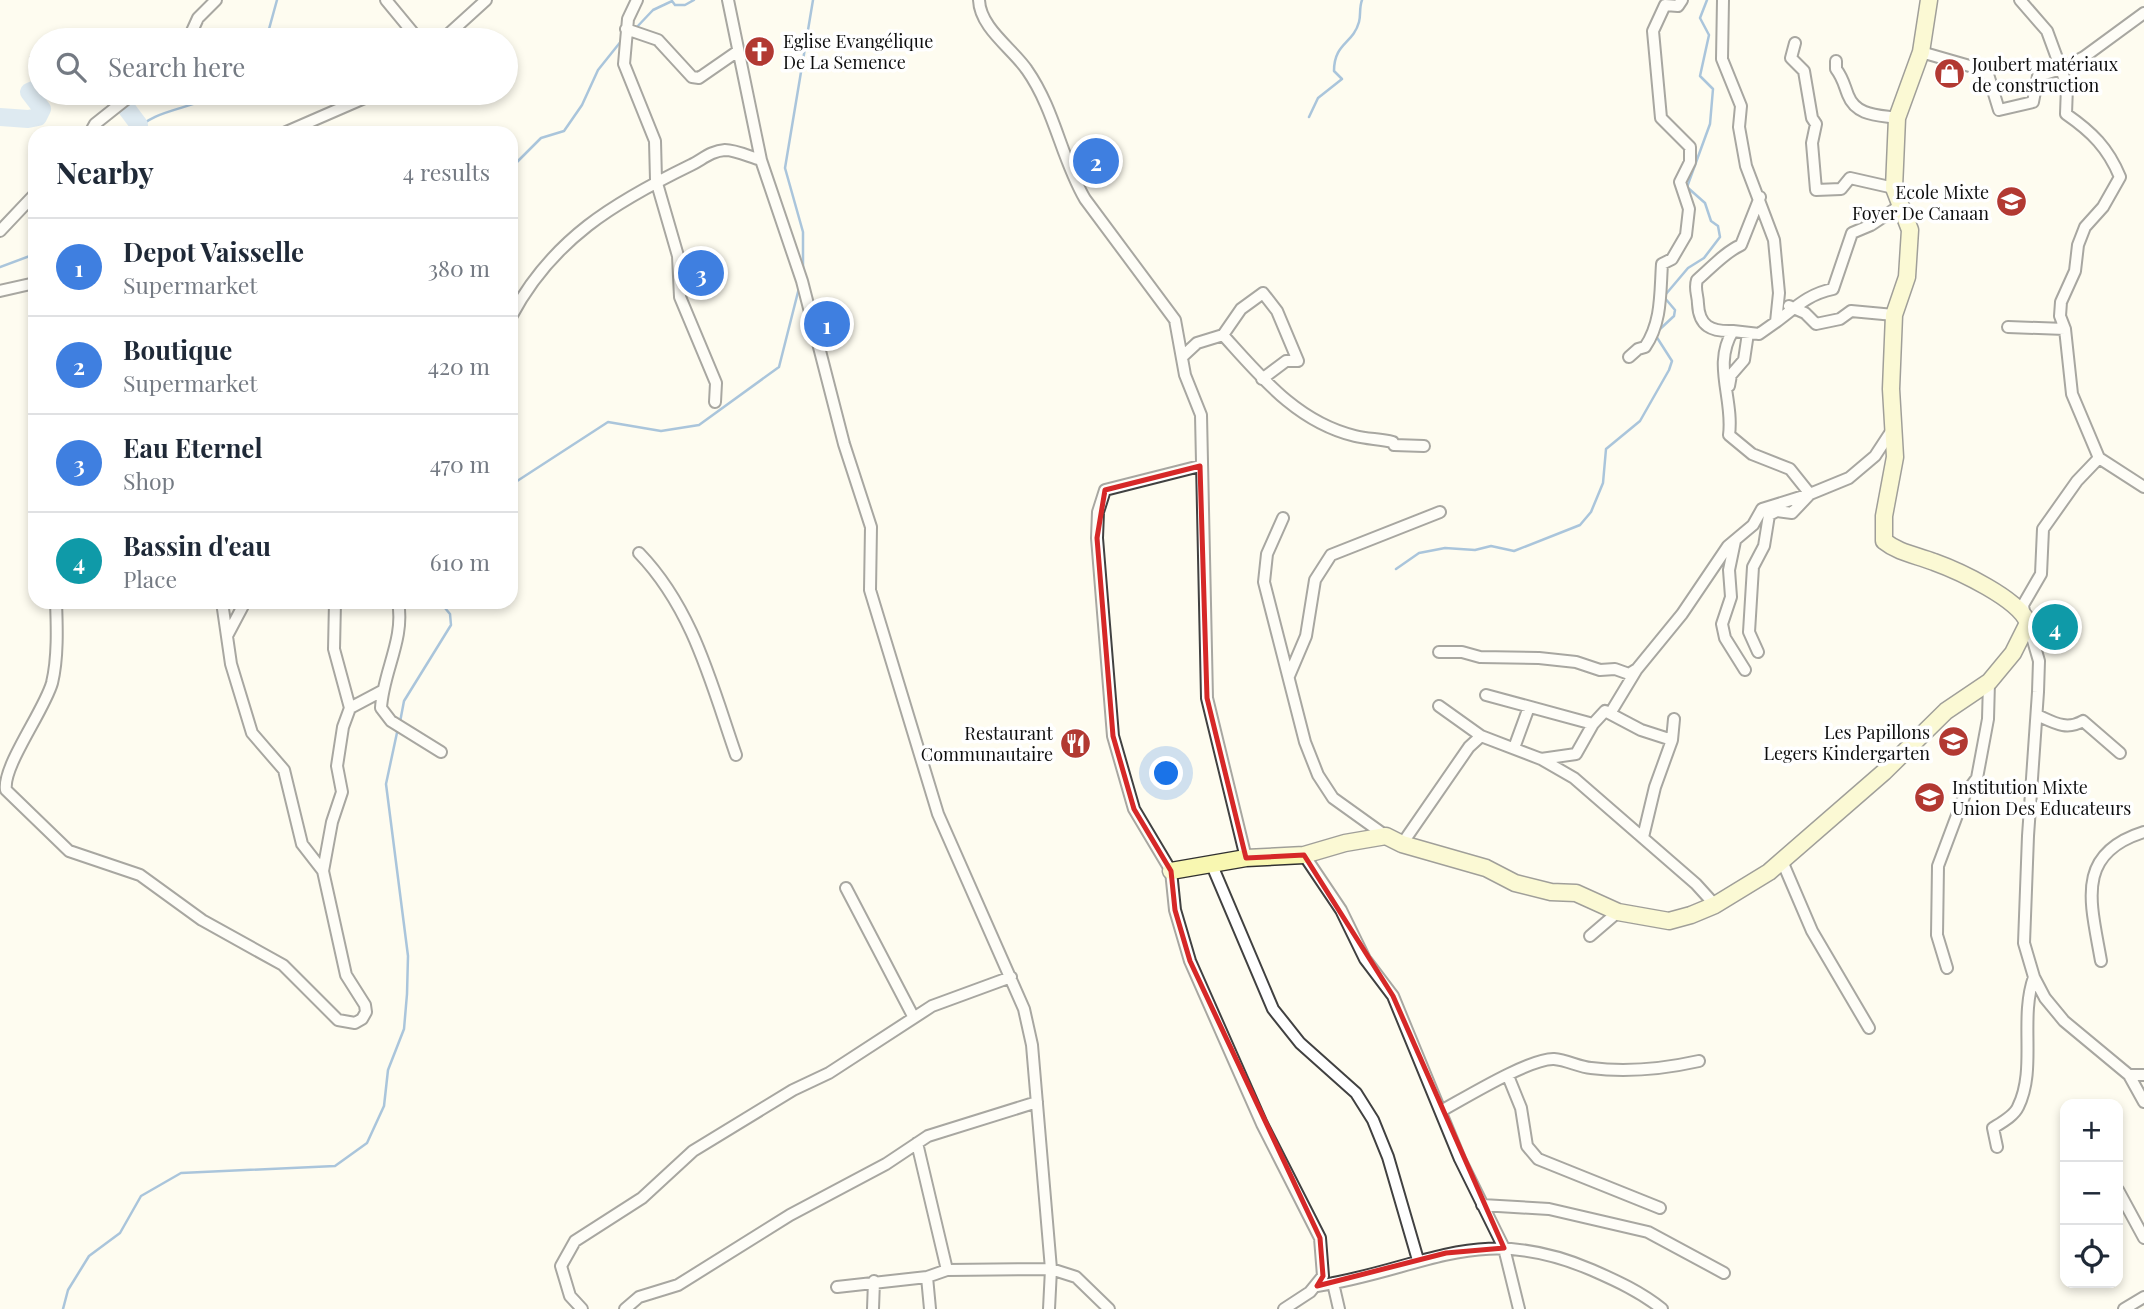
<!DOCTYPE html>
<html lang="en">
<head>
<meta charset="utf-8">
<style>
  body { margin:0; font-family:"Playfair Display",serif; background:#f2f2f3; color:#1f2937 }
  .controls { position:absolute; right:21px; bottom:21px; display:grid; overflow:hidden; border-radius:14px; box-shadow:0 4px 10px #0003 }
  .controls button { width:63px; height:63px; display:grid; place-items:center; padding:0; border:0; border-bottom:2px solid #e0e1e3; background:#fff; color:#1f2937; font:35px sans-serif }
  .you { position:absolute; left:1167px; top:774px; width:24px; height:24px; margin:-18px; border:5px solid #fff; border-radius:50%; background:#1a73e8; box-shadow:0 0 0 10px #1a73e833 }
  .badge { display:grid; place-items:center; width:46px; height:46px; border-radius:50%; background:#b23932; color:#fff; font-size:23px; font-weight:700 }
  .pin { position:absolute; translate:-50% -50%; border:4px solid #fff; box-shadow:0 2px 7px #0006 }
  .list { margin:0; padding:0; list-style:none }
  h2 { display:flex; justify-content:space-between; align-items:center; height:91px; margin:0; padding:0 28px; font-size:30px }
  h2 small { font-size:23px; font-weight:400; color:#747a83 }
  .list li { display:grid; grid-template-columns:46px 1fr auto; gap:21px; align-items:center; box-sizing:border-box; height:98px; padding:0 28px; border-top:2px solid #e0e1e3 }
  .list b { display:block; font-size:26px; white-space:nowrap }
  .list p { margin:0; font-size:23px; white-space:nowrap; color:#747a83 }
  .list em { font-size:23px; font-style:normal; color:#747a83 }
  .icon { flex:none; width:38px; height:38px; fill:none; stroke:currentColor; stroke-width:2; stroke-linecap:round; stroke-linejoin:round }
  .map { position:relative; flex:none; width:2144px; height:1309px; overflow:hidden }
  .search { position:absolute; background:#fff; box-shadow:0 4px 10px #0003; left:28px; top:28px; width:490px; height:77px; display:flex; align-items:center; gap:18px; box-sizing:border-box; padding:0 24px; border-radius:38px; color:#747a83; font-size:26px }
  .panel { position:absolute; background:#fff; box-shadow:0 4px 10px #0003; left:28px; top:126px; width:490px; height:483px; border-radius:21px }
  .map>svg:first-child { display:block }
</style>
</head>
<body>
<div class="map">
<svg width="2144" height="1309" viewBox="0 0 2144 1309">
  <rect width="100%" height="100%" fill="#fefcf0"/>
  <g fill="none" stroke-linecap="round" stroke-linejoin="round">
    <path stroke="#4684c2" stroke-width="2.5" d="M635 29 653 10 672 1 675 5H685L694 0
      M266 40 277 0
      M1309 117 1318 98 1342 79 1334 71C1334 43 1353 44 1359 22 1361 15 1359 8 1362 0
      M133 133C154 108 192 110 218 93
      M511 168 541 138 564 131 582 105 598 70 622 40
      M0 267 35 254
      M803 268V232L785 168 813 0
      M1659 330 1674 316 1675 310 1664 297 1666 294 1688 268 1704 258 1720 237 1718 226 1711 221 1705 203 1687 187 1710 124 1713 89 1700 76 1709 35 1700 18 1707 0
      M511 485 608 422 661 431 699 425 779 367 799 288
      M1396 569 1419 553 1445 548 1475 550 1491 546 1514 551 1580 525 1591 512 1603 483 1606 449 1640 421 1669 370 1672 361 1656 336
      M400 722 404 701 451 625 450 614 440 602
      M63 1309 68 1290 89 1256 120 1233 141 1196 181 1173 335 1166 367 1143 384 1106 388 1070 404 1029 407 994 408 956 386 784 398 728"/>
    <path stroke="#b9d6f1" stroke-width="18" d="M115 93 139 125
      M0 117 28 119 38 117 42 109 29 92 40 87"/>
    <defs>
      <path id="street" d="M386 0 419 40
        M637 0 628 19 624 64 655 141 656 180 678 256 680 297 716 383 715 402
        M728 0 761 160 802 281 844 444 871 527 870 590 938 814 1024 1009 1032 1045 1051 1269 1049 1309
        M979 0C980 28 1013 49 1027 70 1055 110 1061 158 1085 199L1175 320 1185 375 1201 415 1207 698 1246 858
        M1723 0 1722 59 1741 106 1739 127 1746 166 1774 240 1779 293 1776 322 1759 334 1733 331C1712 364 1734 399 1729 435L1752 454 1790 469 1810 494
        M2020 0 2047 31 2061 69 2084 57 2144 13
        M626 29 658 40 692 77 699 78 738 51
        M331 35 335 40
        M188 40 198 18 216 0
        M442 40 486 0
        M1795 43 1791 58 1804 71 1812 118 1816 124 1812 143 1816 190 1841 189 1850 178 1894 188
        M1921 52 1987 71 1999 110 2033 102 2038 76 2061 69 2067 86 2066 114C2092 132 2108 148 2120 177L2103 207 2085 227 2078 245 2075 271 2061 302 2060 316 2065 329 2072 394 2099 458 2077 481 2043 529 2041 574 2023 605 2024 612
        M36 59 40 57
        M1836 61V69C1843 78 1844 85 1848 95 1856 116 1878 115 1897 118
        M90 133 95 124 134 93
        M284 133 376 93
        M0 231 35 194
        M0 291 35 283
        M35 304V332
        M1789 306 1805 313 1816 324 1840 319 1851 311 1894 315
        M511 317C552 239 615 202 691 165 703 159 711 151 725 150 736 150 750 157 761 160
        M1776 322C1795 308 1808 294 1833 289L1852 233 1871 225 1901 205
        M2008 327 2065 329
        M1733 331C1711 332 1699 326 1698 304 1698 295 1694 289 1697 280 1710 269 1725 252 1741 245L1760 197
        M1223 335 1241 309 1263 293 1277 311 1298 361H1286L1262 379
        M1183 356 1197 343 1223 335C1261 377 1297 422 1355 436 1367 439 1380 439 1393 442L1394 445 1424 446
        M1629 357 1638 349 1645 347C1662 322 1660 293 1662 264L1672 259 1686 235 1689 209 1680 182 1690 162V147L1661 118 1653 31 1665 5 1678 6 1682 0
        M1729 386 1731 375 1744 360 1748 333
        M2099 458 2144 487
        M1200 466 1105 490 1098 512 1097 538 1113 736 1134 809 1171 871 1175 910 1190 961 1262 1124 1320 1238 1323 1276 1310 1292 1284 1309
        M1283 518 1267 554 1264 582 1305 742 1318 775 1333 798 1386 836
        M1735 541 1729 570 1731 597 1722 624 1725 638 1745 670
        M639 553C693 609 711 683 736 755
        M56 602C57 627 58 658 52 683 44 711 2 767 6 790L69 851 140 875 202 920 283 965 338 1020 355 1023 362 1019 366 1012 365 1005 346 975 323 871 332 822 342 792 337 766 343 727 350 708 382 691
        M222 602 231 664 252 733 284 770 302 844 323 871
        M335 602 334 649 350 708
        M398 602C405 639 383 672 381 708L391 721 441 752
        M2028 623 2039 661 2038 692 2028 836 2024 943 2034 977 2045 998 2064 1021 2129 1075 2144 1102
        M227 636 245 602
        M1439 652H1462L1480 657 1539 658 1576 662 1600 670 1615 669 1629 674 1637 669 1682 614 1728 546 1753 525 1762 509 1810 494
        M1758 652 1749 632 1753 567 1764 546 1769 515 1777 511 1792 513 1810 494 1849 478 1875 456 1894 427
        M1289 676 1306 636 1315 580 1331 555 1440 512
        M1486 695 1593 724 1605 711 1641 730 1672 740
        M1439 706 1481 736 1541 759 1574 778 1696 884 1715 905
        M1611 712 1637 669
        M2037 715C2053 722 2066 731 2083 721L2120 753
        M1514 748 1529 707
        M1541 759 1576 754 1593 724
        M1643 837 1655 787 1672 740 1674 719
        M1402 844 1469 747 1481 736
        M1304 855 1341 910 1365 959 1393 996 1460 1159 1504 1248 1519 1309
        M1782 861 1812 931 1869 1028
        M1211 863 1273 1009 1300 1043 1356 1093 1373 1120 1388 1157 1418 1260
        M846 888 913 1016
        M1590 936 1618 912
        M2101 961C2091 903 2074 854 2144 832
        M1947 968 1937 935 1938 866 1965 794 1977 778 1988 719 1989 682
        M2129 1075H2144
        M1508 1076 1521 1108 1527 1146 1538 1159 1660 1208
        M1441 1111C1465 1098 1530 1058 1554 1059 1567 1060 1579 1067 1591 1068 1629 1073 1663 1069 1699 1061
        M917 1143 947 1270 1051 1269 1076 1277 1109 1309
        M1997 1147 1993 1128C2001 1123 2014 1116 2018 1107 2037 1069 2019 1019 2034 977
        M2118 1190 2144 1238
        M1482 1205 1549 1209 1648 1232 1724 1273
        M927 1277 930 1309
        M1333 1283 1339 1309
        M1317 1286C1426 1269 1478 1221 1592 1270 1617 1281 1641 1292 1662 1309
        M837 1287 927 1277 947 1270
        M582 1309 570 1296 561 1266 575 1241 642 1198 693 1151 793 1090 829 1073 932 1006 1011 977
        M625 1309 639 1297 678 1285 790 1215 886 1164 928 1136 1037 1102
        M873 1309 874 1281
        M2124 1309 2144 1297"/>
      <path id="secondary" d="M1171 871 1246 858 1304 855 1345 843 1386 836 1402 844 1486 868 1515 883 1551 892 1576 893 1618 912 1669 921 1691 915 1715 905 1769 872 1884 772 1946 711 1989 682 2013 653 2028 623C2019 599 1959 571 1934 562 1916 555 1899 553 1884 541V516L1895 457 1891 389 1894 315 1907 277 1910 230 1894 188 1897 118 1921 52 1929 0"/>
    </defs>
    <use href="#street" stroke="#414141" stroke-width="14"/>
    <use href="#secondary" stroke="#303030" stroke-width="19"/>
    <use href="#street" stroke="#fff" stroke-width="10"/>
    <use href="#secondary" stroke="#f8f7b1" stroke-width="16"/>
  </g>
  <path d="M0 0H2144V1309H0ZM1200 466 1207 698 1246 858 1304 855 1393 996 1504 1248 1446 1253 1317 1286 1323 1276 1320 1238 1190 961 1175 910 1171 871 1134 809 1113 736 1097 538 1105 490Z" fill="#fefcf0" fill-opacity=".55" fill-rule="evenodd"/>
  <path fill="none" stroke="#d62828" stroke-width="5" stroke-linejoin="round" d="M1200 466 1207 698 1246 858 1304 855 1393 996 1504 1248 1446 1253 1317 1286 1323 1276 1320 1238 1190 961 1175 910 1171 871 1134 809 1113 736 1097 538 1105 490Z"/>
  <defs>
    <symbol id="church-disc" viewBox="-11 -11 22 22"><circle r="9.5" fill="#b23932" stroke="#fff"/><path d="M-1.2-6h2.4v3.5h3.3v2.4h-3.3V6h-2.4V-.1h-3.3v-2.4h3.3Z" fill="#fff"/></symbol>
    <symbol id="shop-disc" viewBox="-11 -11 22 22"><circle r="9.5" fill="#b23932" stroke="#fff"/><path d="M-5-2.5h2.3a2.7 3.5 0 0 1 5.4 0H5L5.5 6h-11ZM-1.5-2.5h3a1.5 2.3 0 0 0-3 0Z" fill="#fff"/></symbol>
    <symbol id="school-disc" viewBox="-11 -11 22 22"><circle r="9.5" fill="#b23932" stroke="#fff"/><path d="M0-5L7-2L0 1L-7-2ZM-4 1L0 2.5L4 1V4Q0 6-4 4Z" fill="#fff"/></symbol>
    <symbol id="restaurant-disc" viewBox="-11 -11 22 22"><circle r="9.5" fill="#b23932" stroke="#fff"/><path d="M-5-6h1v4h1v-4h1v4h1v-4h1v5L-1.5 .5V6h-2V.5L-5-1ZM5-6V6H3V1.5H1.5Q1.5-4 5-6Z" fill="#fff"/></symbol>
  </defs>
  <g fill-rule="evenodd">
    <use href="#church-disc" x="742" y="34" width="35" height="35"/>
    <use href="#shop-disc" x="1932" y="56" width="35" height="35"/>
    <use href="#school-disc" x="1994" y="184" width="35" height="35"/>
    <use href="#school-disc" x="1936" y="724" width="35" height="35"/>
    <use href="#restaurant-disc" x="1058" y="726" width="35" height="35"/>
    <use href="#school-disc" x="1912" y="780" width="35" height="35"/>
  </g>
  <g text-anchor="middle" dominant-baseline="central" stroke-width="7" stroke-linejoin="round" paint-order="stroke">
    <g font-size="18" fill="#0e0e0e" stroke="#fff" text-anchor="start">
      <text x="783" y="41">Eglise Evangélique<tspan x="783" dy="21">De La Semence</tspan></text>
      <text x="1972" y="64">Joubert matériaux<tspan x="1972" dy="21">de construction</tspan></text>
      <text x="1989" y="192" text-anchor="end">Ecole Mixte<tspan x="1989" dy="21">Foyer De Canaan</tspan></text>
      <text x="1930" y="732" text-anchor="end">Les Papillons<tspan x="1930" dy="21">Legers Kindergarten</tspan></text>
      <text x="1053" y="733" text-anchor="end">Restaurant<tspan x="1053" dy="21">Communautaire</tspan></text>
      <text x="1952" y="787">Institution Mixte<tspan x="1952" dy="21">Union Des Educateurs</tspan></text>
    </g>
  </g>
</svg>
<div class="controls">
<button>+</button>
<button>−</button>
<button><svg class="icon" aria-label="locate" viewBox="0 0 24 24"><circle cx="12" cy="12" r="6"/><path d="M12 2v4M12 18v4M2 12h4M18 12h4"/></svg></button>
</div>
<div class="you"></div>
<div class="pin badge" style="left:827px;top:324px;background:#3f7fe0">1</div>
<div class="pin badge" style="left:1096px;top:161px;background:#3f7fe0">2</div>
<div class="pin badge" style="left:701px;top:273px;background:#3f7fe0">3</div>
<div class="pin badge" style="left:2055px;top:627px;background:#0f9aa8">4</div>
<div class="search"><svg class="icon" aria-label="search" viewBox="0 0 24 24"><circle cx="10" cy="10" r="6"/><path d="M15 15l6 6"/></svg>Search here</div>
<section class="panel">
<h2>Nearby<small>4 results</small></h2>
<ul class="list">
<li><span class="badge" style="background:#3f7fe0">1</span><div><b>Depot Vaisselle</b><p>Supermarket</p></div><em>380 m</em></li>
<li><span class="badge" style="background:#3f7fe0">2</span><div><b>Boutique</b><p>Supermarket</p></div><em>420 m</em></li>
<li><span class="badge" style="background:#3f7fe0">3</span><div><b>Eau Eternel</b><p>Shop</p></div><em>470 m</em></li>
<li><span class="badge" style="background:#0f9aa8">4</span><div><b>Bassin d'eau</b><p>Place</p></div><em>610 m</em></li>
</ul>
</section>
</div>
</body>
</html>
